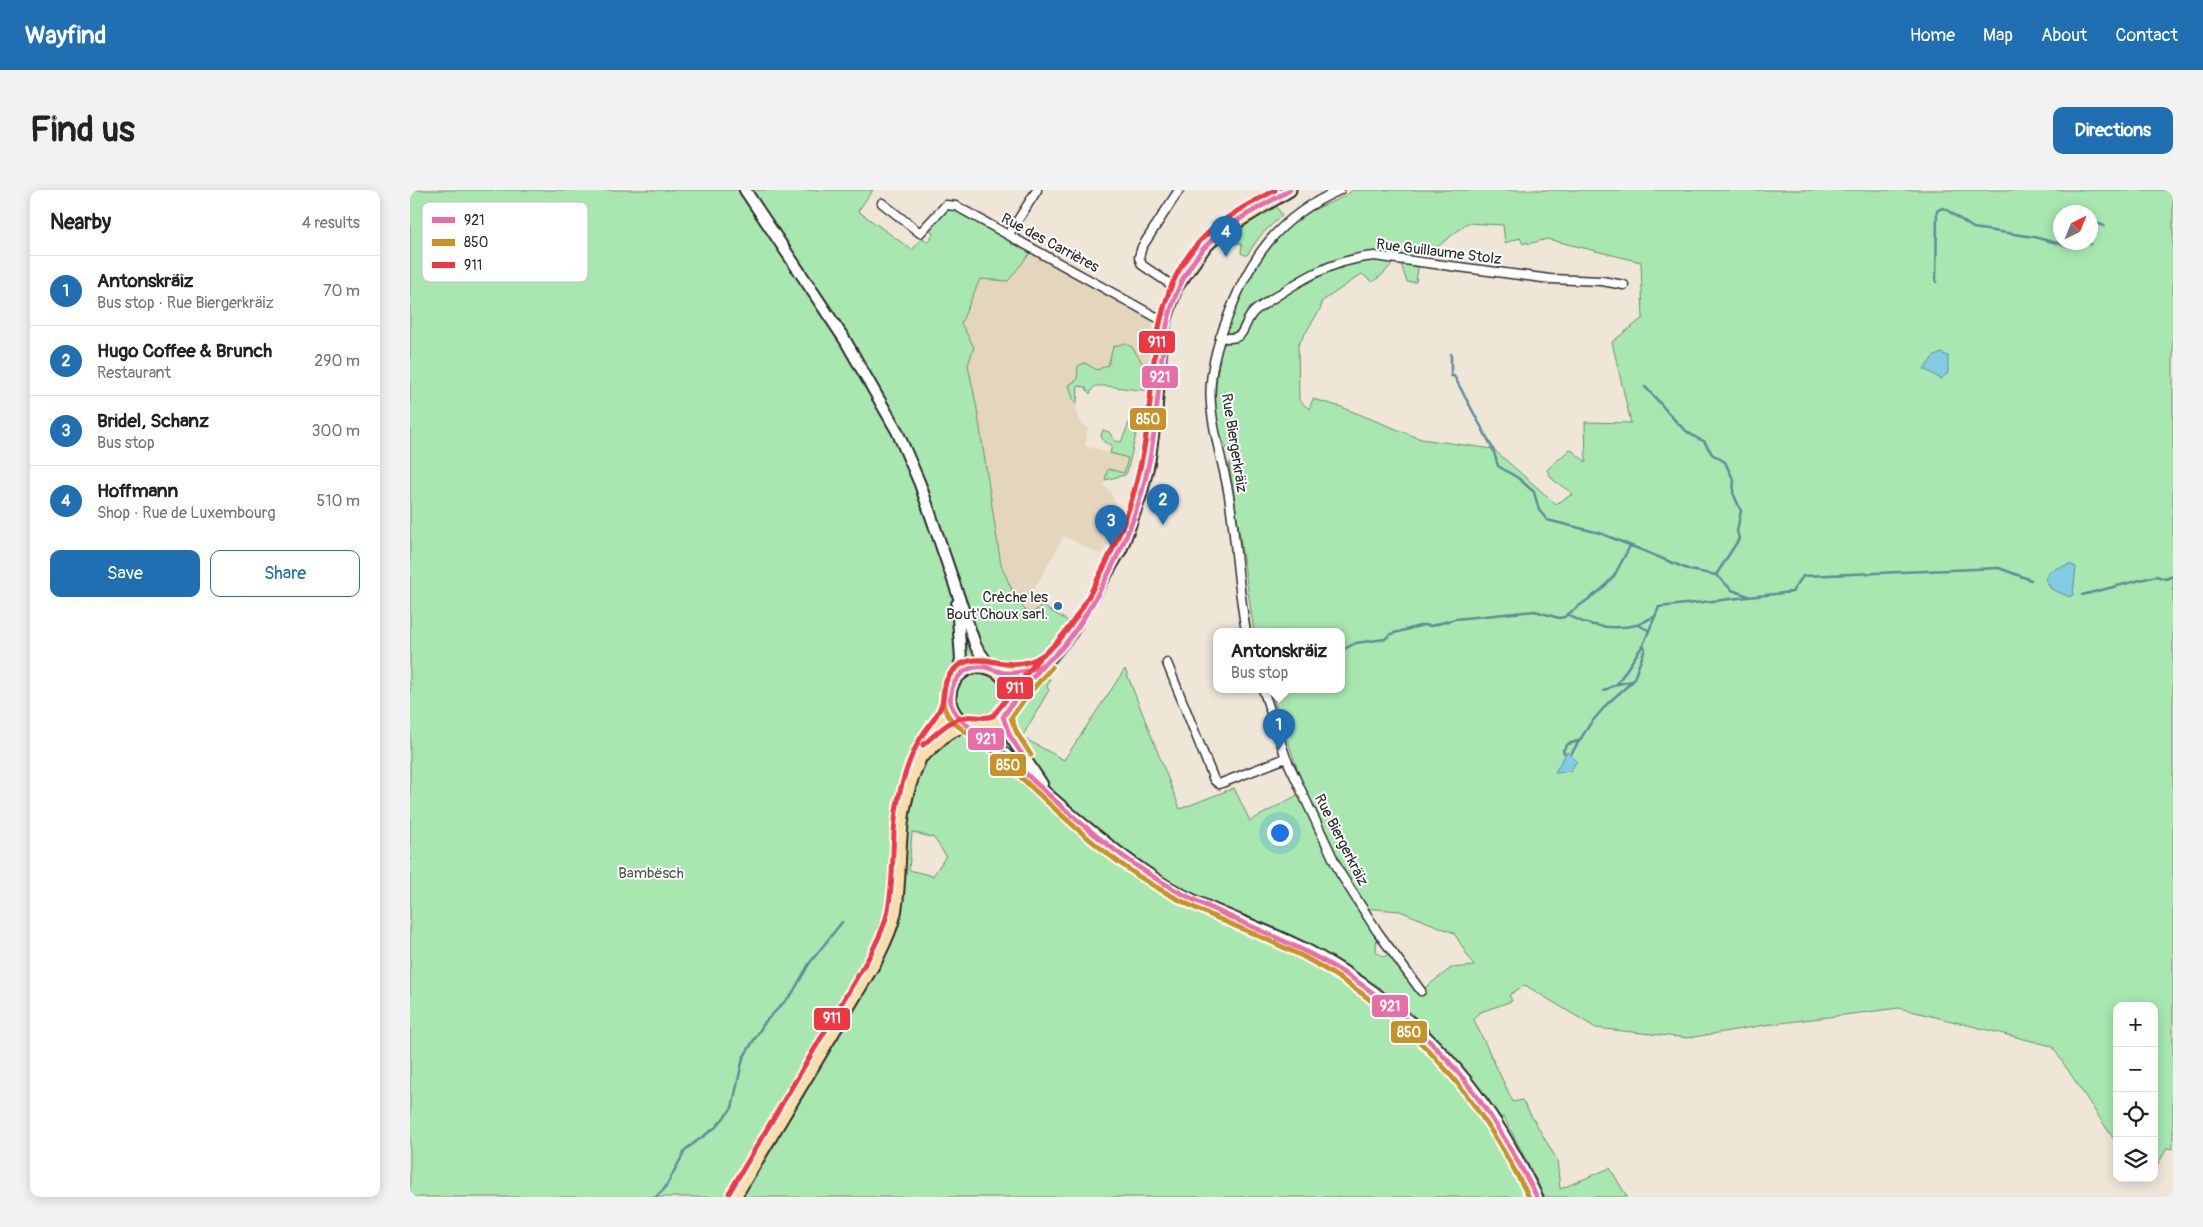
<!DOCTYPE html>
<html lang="en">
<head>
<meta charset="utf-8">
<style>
  body { margin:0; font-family:Pangolin,sans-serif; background:#f2f2f2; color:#222 }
  .controls { position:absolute; right:15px; bottom:15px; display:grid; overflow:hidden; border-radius:10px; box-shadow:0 2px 12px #0003 }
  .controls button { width:45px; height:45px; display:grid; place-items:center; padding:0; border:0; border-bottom:1px solid #e0e0e0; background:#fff; color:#222; font:25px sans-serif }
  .compass { position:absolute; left:1643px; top:15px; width:45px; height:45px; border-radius:50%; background:#fff; box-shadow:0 2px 12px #0003; rotate:43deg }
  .you { position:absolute; left:869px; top:642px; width:18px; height:18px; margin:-12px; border:4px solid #fff; border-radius:50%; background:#1a73e8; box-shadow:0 0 0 8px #1a73e833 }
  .badge { display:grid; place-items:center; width:32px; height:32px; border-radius:50%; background:#1f6fb2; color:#fff; font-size:16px; font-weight:700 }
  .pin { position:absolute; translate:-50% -41px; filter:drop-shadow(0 1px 2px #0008) }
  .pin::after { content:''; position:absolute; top:26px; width:18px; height:15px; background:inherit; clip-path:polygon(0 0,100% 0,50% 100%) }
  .popup { position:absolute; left:803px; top:438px; width:132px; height:65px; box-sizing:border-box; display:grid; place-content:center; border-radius:10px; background:#fff; filter:drop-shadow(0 1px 4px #0005); font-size:16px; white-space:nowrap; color:#767676 }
  .popup b { font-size:19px; color:#222 }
  .popup::after { content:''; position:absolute; left:50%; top:100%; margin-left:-10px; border:10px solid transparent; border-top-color:#fff }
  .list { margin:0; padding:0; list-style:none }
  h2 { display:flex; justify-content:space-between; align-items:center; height:65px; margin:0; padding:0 20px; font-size:21px }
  h2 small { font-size:16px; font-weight:400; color:#767676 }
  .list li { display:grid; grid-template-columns:32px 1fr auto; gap:15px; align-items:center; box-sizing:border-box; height:70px; padding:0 20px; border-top:1px solid #e0e0e0 }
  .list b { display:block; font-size:19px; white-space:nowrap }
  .list p { margin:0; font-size:16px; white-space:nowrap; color:#767676 }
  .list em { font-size:16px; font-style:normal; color:#767676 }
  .actions { display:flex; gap:10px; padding:15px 20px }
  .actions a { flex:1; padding:11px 0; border:1px solid #1f6fb2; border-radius:10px; text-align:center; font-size:18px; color:#1f6fb2 }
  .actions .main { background:#1f6fb2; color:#fff }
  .icon { flex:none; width:28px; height:28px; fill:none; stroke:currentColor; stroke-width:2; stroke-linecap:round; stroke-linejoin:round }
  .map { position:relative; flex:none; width:1763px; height:1007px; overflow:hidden; border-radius:10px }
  header { display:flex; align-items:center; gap:30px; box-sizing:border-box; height:70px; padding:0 25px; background:#1f6fb2; color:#fff }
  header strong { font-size:24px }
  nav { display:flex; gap:28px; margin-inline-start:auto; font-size:18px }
  .intro { display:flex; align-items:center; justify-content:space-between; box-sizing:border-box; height:120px; padding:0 30px }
  h1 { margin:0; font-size:35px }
  .button { padding:12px 22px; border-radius:10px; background:#1f6fb2; color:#fff; font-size:18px; font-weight:700 }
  main { display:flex; gap:30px; padding:0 30px }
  aside { flex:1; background:#fff; border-radius:10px; box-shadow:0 2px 12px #0003 }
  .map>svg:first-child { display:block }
</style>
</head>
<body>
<header>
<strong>Wayfind</strong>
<nav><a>Home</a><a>Map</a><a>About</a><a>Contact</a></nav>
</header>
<div class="intro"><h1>Find us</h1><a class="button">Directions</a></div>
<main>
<aside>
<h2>Nearby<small>4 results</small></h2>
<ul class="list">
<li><span class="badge">1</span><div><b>Antonskräiz</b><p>Bus stop · Rue Biergerkräiz</p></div><em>70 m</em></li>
<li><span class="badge">2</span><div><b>Hugo Coffee &amp; Brunch</b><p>Restaurant</p></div><em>290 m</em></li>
<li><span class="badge">3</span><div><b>Bridel, Schanz</b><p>Bus stop</p></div><em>300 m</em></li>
<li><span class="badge">4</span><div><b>Hoffmann</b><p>Shop · Rue de Luxembourg</p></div><em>510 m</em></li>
</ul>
<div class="actions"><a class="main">Save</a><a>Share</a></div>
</aside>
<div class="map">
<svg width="1763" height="1007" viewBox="0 0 1763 1007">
  <rect width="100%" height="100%" fill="#efe6d8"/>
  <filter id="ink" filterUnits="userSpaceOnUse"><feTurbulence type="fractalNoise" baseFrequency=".02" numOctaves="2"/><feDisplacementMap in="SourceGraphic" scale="10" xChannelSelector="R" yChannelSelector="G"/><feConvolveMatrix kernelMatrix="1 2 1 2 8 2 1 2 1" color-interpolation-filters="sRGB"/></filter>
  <g filter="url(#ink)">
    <path fill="#e4d5bd" d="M621 62 690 99 743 132 739 183 722 157H703L698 175 687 180 675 173 667 190V221L671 233 678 238 675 256 718 268 714 283 698 279 694 296 700 301 712 330 705 347 698 352 691 365 654 346 619 408 632 416 620 425 605 407 591 375 567 219 558 175 564 157 551 133 570 89 598 91Z"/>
    <path fill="#a8e8b0" stroke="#6a8a6e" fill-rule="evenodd" d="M0 0H463L448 21 502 60 512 48 519 52 523 43 519 39 538 17C550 18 585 42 600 49L602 55 609 53 619 59 621 62 598 91 570 89 551 133 564 157 558 175 567 219 591 375 605 407 619 425 632 416 660 432 651 444 653 455 620 500 630 490 640 489 637 497 639 500 612 547 654 570 715 479 770 619 824 598 840 631 895 601 860 499H932V441H844L819 273 825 272C821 265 816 258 813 251 800 224 807 187 811 158L820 149 816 142C835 97 852 52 896 24 911 15 930 11 943 0H1763V959L1757 958 1744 981V816H1707V954L1642 856 1489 818 1355 835 1278 848 1186 838 1115 795 1099 805 1102 811 1068 823 1064 830 1103 912 1112 910 1147 970 1150 999 1200 978 1217 1007H1135L1094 927 1078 930 1120 1007H0ZM1650 22H1680V52H1650ZM1057 33 1093 35 1095 53 1110 48 1113 54 1117 52 1118 54 1137 49 1231 72 1233 128 1202 152 1221 233 1175 232 1176 272 1160 259 1137 280 1142 289 1163 304 1146 314 1083 259 1011 249 931 217 903 209 899 219 889 210 888 155 911 118V112L952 84 962 92 972 85 984 72 991 74 997 92H1006L1009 72ZM502 642 524 648 536 666 523 686 499 680ZM952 718 990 721 1044 743 1064 776 1041 778 1011 801 983 762 974 767 966 762 967 741Z
      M866 16 872 25 850 46 837 65H834L831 63 832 55 829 53 824 54 818 46Z
      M714 153 722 157 739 183 736 200C725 201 689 193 684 197 683 198 680 204 680 204L675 197 668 196 667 212H664L659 195 667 190 668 176 675 173 687 180 698 175 703 157Z
      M732 218 739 222 735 238 728 236 717 282 715 285 695 290 698 279 714 283 718 268 700 263 702 255 694 252 691 246 693 240 699 242 705 251 711 252 722 226Z"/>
    <path fill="#82cbe3" stroke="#5f8b99" d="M1531 163 1538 166V183L1531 189 1514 179 1523 167Z
      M1660 374 1666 377 1663 405 1660 407 1641 399 1635 389 1641 380Z
      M1157 562 1167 571 1160 581 1147 583 1145 582Z"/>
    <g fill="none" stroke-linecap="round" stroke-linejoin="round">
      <path stroke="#5f8b99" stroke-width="2.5" d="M1667 22H1668
        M1684 32 1694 36
        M1676 52 1681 54
        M1526 92 1527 21 1530 19 1534 18 1563 38 1624 47 1662 57
        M1041 164V186H1044L1083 259 1088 276 1108 288 1124 302 1129 320 1137 330 1190 343 1280 380 1306 385 1322 400 1338 406
        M1235 197C1253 213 1270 244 1294 251L1302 264 1315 272 1324 291 1323 303 1331 321 1327 341 1329 349 1306 385
        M1672 405 1746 386 1756 389 1763 386
        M1157 424C1176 437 1205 440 1227 435 1234 433 1238 428 1245 427
        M1228 435 1238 440
        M932 460 946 453 975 449 981 444 1013 435 1021 436 1045 429 1125 421 1149 428 1154 427 1191 400 1204 386 1220 356
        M1208 494 1222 491
        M1193 501 1207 494 1233 455 1249 417 1382 402 1393 386 1589 378 1621 390
        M1154 563 1153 560 1158 554 1168 551
        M1161 564 1180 534 1198 513 1223 491 1235 459 1233 455
        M246 1007 255 998 276 959 306 937 322 918 333 868 355 832 382 804 399 774 432 732"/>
      <defs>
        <path id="street" d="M472 13 510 43 536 15 546 16 755 132
          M599 44 627 0
          M766 98 732 75 729 67 732 57 769 0
          M810 147C841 153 829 132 847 119 884 94 918 70 964 66L1140 89 1192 91 1214 95
          M836 441C828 397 826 351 819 306 814 275 803 245 801 214 798 185 807 155 817 129 840 67 868 27 930 0
          M757 473 804 590 809 594 876 568
          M853 499 876 568 930 683 967 741 1011 801"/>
        <path id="secondary" d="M335 0 435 150 487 241 510 294 566 457 582 479
          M546 489 551 469 547 414
          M593 527 600 546 632 594
          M566 537C586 553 601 572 620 589 661 625 702 660 747 690 793 720 849 735 897 760 971 799 1038 858 1083 928 1100 953 1113 980 1127 1007"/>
        <path id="primary" d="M540 507a30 30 0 1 1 60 0a30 30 0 1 1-60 0Z
          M589 483 612 481 633 474
          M599 517 661 443 711 359 731 304 739 271 746 220 751 155 755 132 766 98 794 58 811 42 880 0
          M514 565 537 544 557 534
          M325 1007 466 771C474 754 483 737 486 718 491 683 488 649 495 615 502 578 521 546 540 514"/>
      </defs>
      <use href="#street" stroke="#2b2b2b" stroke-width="11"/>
      <use href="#secondary" stroke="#2b2b2b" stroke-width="14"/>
      <use href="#primary" stroke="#2b2b2b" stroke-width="15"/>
      <use href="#street" stroke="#fff" stroke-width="8"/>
      <use href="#secondary" stroke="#fff" stroke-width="10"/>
      <use href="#primary" stroke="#f9deab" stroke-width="11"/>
      <defs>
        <path id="bus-1" d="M880 0C851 17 818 32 795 57 748 109 753 176 744 242 739 282 728 322 711 358 696 390 662 460 630 476 621 480 608 483 597 483 590 483 583 479 575 477 552 474 538 494 541 515 550 537 579 547 596 564 644 612 707 668 767 701 828 734 894 754 952 795 1037 855 1080 916 1127 1007
          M615 569 600 546 593 527 610 502 636 472"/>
        <path id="bus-2" d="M865 0C840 14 813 28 792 49 741 102 746 173 737 241 733 265 728 289 721 313 709 352 664 448 628 468 620 473 609 475 600 475 592 475 586 472 579 470 559 466 539 478 534 498 525 533 563 543 584 562 635 609 685 661 746 697 793 725 844 742 892 766 920 781 947 799 971 818 1039 871 1080 932 1119 1007
          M621 565 607 543 601 528 616 507 642 477"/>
        <path id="bus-3" d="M513 555C525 545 539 529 556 527 566 525 570 530 583 526L630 467
          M319 1003 459 767C466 753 474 739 477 724 486 687 480 648 488 610 493 588 501 563 513 544 519 535 527 527 531 516 535 507 533 498 537 489 558 449 595 489 631 466 662 446 688 389 704 356 719 323 729 288 735 252 746 179 739 98 797 44 817 25 841 13 865 0"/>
      </defs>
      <use href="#bus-1" stroke="#fff" stroke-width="9"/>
      <use href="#bus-2" stroke="#fff" stroke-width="9"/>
      <use href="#bus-3" stroke="#fff" stroke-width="9"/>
      <use href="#bus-1" stroke="#e76fa6" stroke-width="5"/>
      <use href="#bus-2" stroke="#c79227" stroke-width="5"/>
      <use href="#bus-3" stroke="#ef3744" stroke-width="5"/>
    </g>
  </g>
  <circle fill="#1f6fb2" stroke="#fff" stroke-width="2" cx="648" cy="416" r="5"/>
  <g text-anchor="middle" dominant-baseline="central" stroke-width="4" stroke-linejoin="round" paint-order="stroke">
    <g font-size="15" fill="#2b2b2b" stroke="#fff">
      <text transform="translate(640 53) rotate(28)">Rue des Carrières</text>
      <text transform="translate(1029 62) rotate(7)">Rue Guillaume Stolz</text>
      <text transform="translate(824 253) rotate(81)">Rue Biergerkräiz</text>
      <text transform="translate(931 650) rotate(63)">Rue Biergerkräiz</text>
    </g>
    <g font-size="15" fill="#2b2b2b" stroke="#fff" text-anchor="end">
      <text x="638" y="407">Crèche les<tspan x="638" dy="17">Bout'Choux sarl.</tspan></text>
    </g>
    <g font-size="15" fill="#4a5a4c" stroke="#fff">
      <text x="241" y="683">Bambësch</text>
    </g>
  </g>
  <rect x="12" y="12" width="166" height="80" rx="8" fill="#fff" stroke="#bfbfbf" stroke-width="1"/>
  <rect x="22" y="27" width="23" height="6" fill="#e76fa6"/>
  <rect x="22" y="49" width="23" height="7" fill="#c79227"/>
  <rect x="22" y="72" width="23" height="6" fill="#ef3744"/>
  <g font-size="14" fill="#2b2b2b">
    <text x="54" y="35">921</text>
    <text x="54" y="57">850</text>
    <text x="54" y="80">911</text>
  </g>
  <g stroke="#fff" stroke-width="2">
    <rect x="728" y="140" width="38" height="24" rx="5" fill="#ef3744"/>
    <rect x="731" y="175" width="38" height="24" rx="5" fill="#e76fa6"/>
    <rect x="719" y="217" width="38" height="24" rx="5" fill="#c79227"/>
    <rect x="586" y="486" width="38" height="24" rx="5" fill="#ef3744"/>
    <rect x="557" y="537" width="38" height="24" rx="5" fill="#e76fa6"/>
    <rect x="579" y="563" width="38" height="24" rx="5" fill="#c79227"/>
    <rect x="961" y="804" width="38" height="24" rx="5" fill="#e76fa6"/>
    <rect x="403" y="817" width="38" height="24" rx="5" fill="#ef3744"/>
    <rect x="980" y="830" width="38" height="24" rx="5" fill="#c79227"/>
  </g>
  <g font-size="14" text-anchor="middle" font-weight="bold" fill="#fff">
    <text x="747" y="157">911</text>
    <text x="750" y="192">921</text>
    <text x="738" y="234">850</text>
    <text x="605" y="503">911</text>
    <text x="576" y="554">921</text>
    <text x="598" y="580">850</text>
    <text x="980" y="821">921</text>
    <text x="422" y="833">911</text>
    <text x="999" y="847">850</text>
  </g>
</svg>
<div class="controls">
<button>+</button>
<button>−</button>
<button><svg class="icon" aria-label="locate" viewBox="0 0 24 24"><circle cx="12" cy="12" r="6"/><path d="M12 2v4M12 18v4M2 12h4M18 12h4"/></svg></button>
<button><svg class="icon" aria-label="layers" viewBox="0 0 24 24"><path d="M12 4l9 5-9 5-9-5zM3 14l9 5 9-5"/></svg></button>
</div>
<svg class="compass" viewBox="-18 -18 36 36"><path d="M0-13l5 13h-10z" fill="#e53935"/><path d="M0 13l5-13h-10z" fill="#767676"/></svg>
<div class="you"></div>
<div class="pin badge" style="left:869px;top:560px">1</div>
<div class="popup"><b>Antonskräiz</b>Bus stop</div>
<div class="pin badge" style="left:753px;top:335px">2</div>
<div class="pin badge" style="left:701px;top:356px">3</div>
<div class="pin badge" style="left:816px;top:67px">4</div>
</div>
</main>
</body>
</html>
